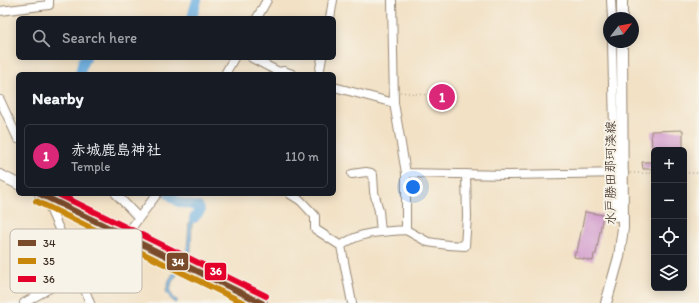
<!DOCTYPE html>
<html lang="en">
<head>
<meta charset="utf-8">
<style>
  body { margin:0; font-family:Itim,"Klee One",sans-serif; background:#20242c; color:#f1f3f6 }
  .controls { position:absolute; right:12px; bottom:12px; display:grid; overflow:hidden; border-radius:6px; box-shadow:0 2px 10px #0003 }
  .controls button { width:36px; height:36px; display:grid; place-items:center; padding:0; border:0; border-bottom:1px solid #363941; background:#171b24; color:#f1f3f6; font:20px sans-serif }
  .compass { position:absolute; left:603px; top:12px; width:36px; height:36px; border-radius:50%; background:#171b24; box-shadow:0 2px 10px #0003; rotate:59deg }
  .you { position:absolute; left:413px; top:187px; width:14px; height:14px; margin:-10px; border:3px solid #fff; border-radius:50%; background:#1a73e8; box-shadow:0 0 0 6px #1a73e833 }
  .badge { display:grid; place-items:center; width:26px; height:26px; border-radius:50%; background:#db2777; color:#fff; font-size:13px; font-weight:700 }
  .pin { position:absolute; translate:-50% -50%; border:2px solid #fff; box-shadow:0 1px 4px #0006 }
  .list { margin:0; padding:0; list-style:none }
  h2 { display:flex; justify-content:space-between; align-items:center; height:52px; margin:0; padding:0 16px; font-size:17px }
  h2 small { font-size:13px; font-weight:400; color:#9ea1a6 }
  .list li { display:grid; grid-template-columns:26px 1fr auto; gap:12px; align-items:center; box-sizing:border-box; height:64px; margin:0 8px 8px; padding:0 8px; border:1px solid #363941; border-radius:6px }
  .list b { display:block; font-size:15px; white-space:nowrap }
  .list p { margin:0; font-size:13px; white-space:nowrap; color:#9ea1a6 }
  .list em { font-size:13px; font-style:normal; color:#9ea1a6 }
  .icon { flex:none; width:22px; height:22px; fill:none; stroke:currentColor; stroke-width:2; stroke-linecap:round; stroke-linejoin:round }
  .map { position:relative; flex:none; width:699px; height:303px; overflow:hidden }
  .search { position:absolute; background:#171b24; box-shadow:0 2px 10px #0003; left:16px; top:16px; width:320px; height:44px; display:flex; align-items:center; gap:10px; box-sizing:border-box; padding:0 14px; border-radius:6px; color:#9ea1a6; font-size:15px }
  .panel { position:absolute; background:#171b24; box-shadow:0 2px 10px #0003; left:16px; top:72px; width:320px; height:124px; border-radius:6px }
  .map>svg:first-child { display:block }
</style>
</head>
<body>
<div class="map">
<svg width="699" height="303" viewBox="0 0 699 303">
  <rect width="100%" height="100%" fill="#f7f3e8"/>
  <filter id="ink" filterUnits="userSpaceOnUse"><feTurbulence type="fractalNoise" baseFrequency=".025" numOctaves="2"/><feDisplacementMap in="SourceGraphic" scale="8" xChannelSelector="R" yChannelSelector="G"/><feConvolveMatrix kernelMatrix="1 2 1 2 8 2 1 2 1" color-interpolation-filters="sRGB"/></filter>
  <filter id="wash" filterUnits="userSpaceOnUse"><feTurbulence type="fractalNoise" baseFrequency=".012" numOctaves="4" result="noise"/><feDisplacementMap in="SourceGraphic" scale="16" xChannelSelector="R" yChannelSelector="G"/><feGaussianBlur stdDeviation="0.9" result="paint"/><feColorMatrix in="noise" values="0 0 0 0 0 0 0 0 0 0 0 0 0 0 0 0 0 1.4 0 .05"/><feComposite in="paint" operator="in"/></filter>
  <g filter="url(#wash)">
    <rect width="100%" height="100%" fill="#f2e1c5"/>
    <path fill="#6bafe1" stroke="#536c80" d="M200 206 202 211 192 224 191 249 189 257 172 282 170 291 173 297 178 301 176 303 171 299 166 291 169 280 185 255 187 249 189 222Z"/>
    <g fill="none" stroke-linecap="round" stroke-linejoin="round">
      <path stroke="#6bafe1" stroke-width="10" d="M192 18 197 0
        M80 74 83 61 86 58
        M169 194 179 202 199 207 200 211 194 218"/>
    </g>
    <g id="blocks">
      <path fill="#d29ccd" d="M683 130V150H652L651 131Z
        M642 162H654V169H643Z
        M585 212 603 215 596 254H594L593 261 574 257 575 252H577Z"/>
    </g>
  </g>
  <g filter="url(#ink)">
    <use href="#blocks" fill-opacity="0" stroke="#968672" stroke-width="1"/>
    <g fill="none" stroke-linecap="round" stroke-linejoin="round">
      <defs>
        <path id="minor" d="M611 0 612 18
          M0 11 49 5V0
          M257 18 267 0
          M330 18 333 0
          M612 42 616 217
          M252 58 279 72 284 71 292 74
          M225 74 234 58
          M319 74 322 58
          M334 87 394 103
          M0 100 18 139
          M406 173 509 175 624 173
          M352 174 366 172 371 173 373 175 374 192 379 211 381 232
          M116 194 139 218
          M290 194 301 201 315 216V229L341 246 352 303
          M44 195 78 272 90 303
          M406 230 428 242 448 245 465 246 467 217 466 174
          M126 235 157 194
          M341 246C359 231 384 232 406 230V173L394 103 392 0
          M24 303 78 272 123 234"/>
        <path id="major" d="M622 0V18
          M0 175 18 184
          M40 194 262 303
          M606 303 619 257 623 228 622 42"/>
      </defs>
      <use href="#minor" stroke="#968672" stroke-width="10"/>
      <use href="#major" stroke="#968672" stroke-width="12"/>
      <path stroke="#968672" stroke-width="1" stroke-dasharray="1 3" stroke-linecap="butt" d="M400 92 435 96
        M630 173H654
        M684 173H699"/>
      <use href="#minor" stroke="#fff" stroke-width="8"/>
      <use href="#major" stroke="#fff" stroke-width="10"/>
      <defs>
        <path id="bus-1" d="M40 194 262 303"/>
        <path id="bus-2" d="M36 201 244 303"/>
        <path id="bus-3" d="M58 194 266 296"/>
      </defs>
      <use href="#bus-1" stroke="#f7f3e8" stroke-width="9"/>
      <use href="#bus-2" stroke="#f7f3e8" stroke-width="9"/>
      <use href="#bus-3" stroke="#f7f3e8" stroke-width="9"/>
      <use href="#bus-1" stroke="#7a4b2a" stroke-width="6"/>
      <use href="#bus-2" stroke="#c88708" stroke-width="6"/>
      <use href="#bus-3" stroke="#e4002b" stroke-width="6"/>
    </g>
  </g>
  <g text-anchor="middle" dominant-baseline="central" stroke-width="4" stroke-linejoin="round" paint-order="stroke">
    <g font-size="13" fill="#3b2a1e" stroke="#f7f3e8">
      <text transform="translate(610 173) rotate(-90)">水戸勝田那珂湊線</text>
    </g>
  </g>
  <rect x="10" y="229" width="132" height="64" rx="6" fill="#f7f3e8" stroke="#bfb7ab" stroke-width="1"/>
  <rect x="18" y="240" width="18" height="6" fill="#7a4b2a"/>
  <rect x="18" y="258" width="18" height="6" fill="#c88708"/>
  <rect x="18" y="276" width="18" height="6" fill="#e4002b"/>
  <g font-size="11" fill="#3b2a1e">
    <text x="43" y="247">34</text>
    <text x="43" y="265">35</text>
    <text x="43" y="283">36</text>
  </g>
  <g stroke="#f7f3e8" stroke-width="1.5">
    <rect x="166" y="252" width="23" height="19" rx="4" fill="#7a4b2a"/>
    <rect x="204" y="262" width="23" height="19" rx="4" fill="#e4002b"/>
  </g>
  <g font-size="11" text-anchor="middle" font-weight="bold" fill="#fff">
    <text x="178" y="266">34</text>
    <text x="216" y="275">36</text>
  </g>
</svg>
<div class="controls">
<button>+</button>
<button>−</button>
<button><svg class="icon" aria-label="locate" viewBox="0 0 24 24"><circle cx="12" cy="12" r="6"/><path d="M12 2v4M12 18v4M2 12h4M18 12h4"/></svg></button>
<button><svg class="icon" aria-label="layers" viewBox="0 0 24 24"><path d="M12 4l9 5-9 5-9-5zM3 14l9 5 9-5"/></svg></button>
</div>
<svg class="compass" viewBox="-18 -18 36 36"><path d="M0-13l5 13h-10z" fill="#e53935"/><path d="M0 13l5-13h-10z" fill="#9ea1a6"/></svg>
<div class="you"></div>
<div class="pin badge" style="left:442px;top:97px">1</div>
<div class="search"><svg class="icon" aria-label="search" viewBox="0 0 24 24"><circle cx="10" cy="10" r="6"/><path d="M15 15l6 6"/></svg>Search here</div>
<section class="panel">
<h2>Nearby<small></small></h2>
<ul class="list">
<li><span class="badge">1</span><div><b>赤城鹿島神社</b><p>Temple</p></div><em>110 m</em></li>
</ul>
</section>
</div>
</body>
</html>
